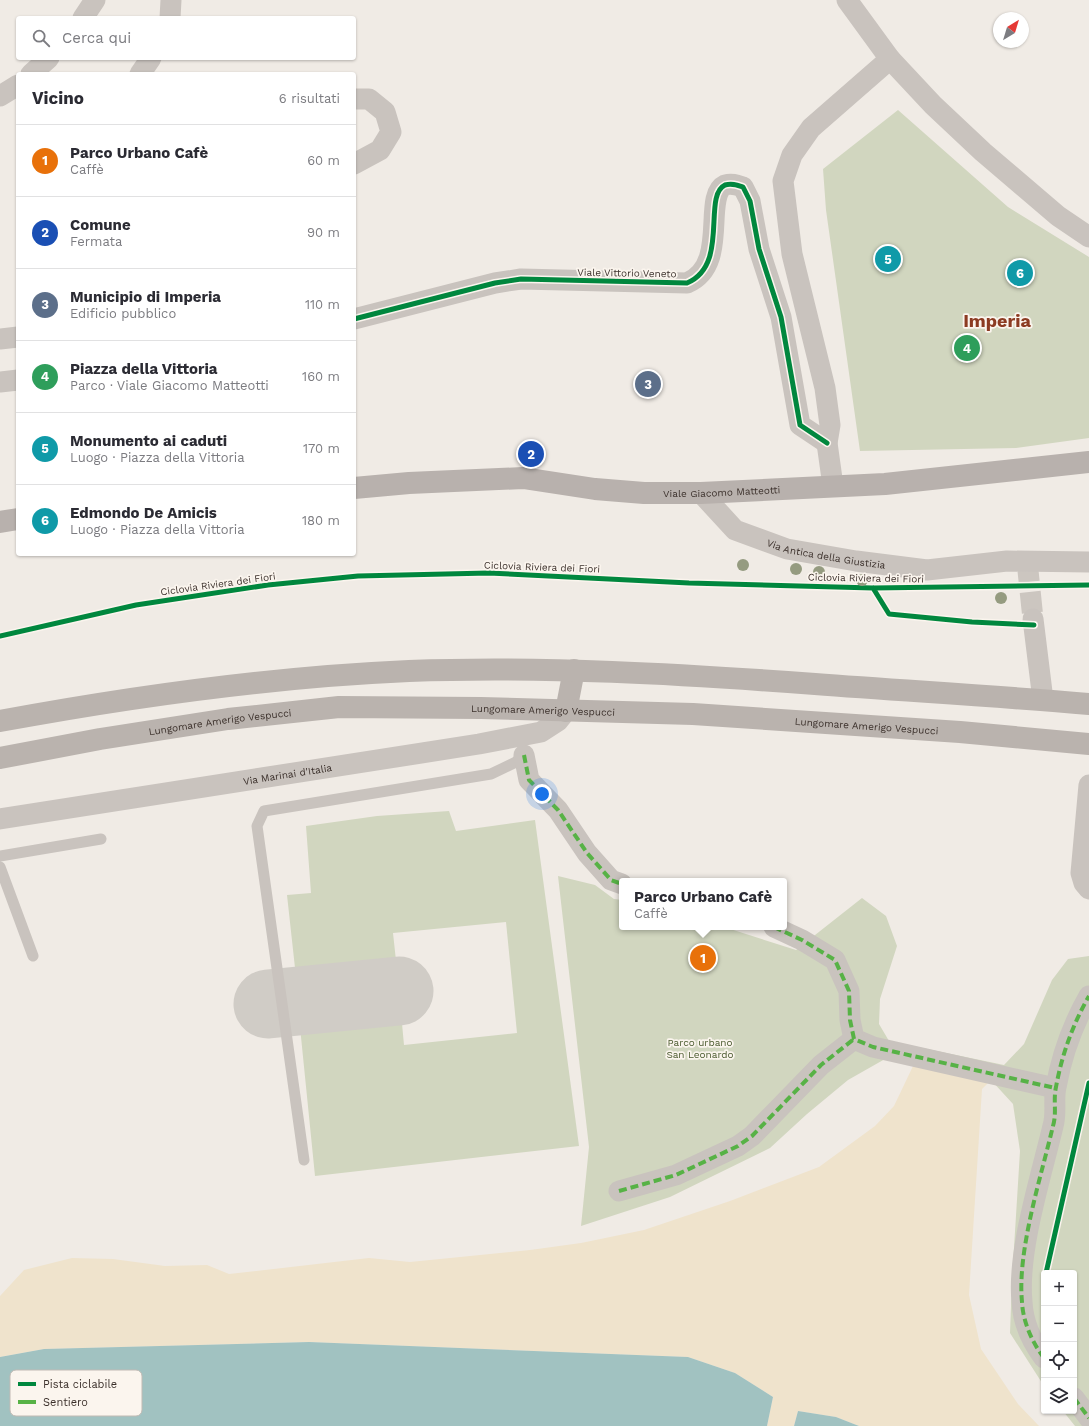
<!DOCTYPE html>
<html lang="it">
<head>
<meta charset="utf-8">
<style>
  body { margin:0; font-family:"Work Sans",sans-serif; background:#f2f2f3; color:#2b2b33 }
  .controls { position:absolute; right:12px; bottom:12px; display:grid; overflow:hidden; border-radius:4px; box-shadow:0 1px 3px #0004 }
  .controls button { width:36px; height:36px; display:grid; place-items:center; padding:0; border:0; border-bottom:1px solid #e1e1e2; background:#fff; color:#2b2b33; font:20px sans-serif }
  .compass { position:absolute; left:993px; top:12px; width:36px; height:36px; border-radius:50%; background:#fff; box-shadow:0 1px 3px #0004; rotate:38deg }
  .you { position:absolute; left:542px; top:794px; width:14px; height:14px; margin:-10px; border:3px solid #fff; border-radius:50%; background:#1a73e8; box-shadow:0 0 0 6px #1a73e833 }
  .badge { display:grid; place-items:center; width:26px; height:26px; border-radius:50%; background:#7a716c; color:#fff; font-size:13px; font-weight:700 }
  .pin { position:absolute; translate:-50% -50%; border:2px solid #fff; box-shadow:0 1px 4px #0006 }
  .popup { position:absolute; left:619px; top:878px; width:168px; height:52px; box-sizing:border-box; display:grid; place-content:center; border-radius:4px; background:#fff; filter:drop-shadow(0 1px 3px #0005); font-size:13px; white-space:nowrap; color:#7c7c81 }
  .popup b { font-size:15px; color:#2b2b33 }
  .popup::after { content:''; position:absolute; left:50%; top:100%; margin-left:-8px; border:8px solid transparent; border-top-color:#fff }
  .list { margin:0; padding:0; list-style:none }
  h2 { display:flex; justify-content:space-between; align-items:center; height:52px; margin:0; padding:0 16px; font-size:17px }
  h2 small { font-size:13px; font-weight:400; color:#7c7c81 }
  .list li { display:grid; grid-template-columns:26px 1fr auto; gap:12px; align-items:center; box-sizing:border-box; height:72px; padding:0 16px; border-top:1px solid #e1e1e2 }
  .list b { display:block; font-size:15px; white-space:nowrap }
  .list p { margin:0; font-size:13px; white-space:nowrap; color:#7c7c81 }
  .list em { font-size:13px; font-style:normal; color:#7c7c81 }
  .icon { flex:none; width:22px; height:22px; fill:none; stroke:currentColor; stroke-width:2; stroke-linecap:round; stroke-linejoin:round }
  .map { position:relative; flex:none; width:1089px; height:1426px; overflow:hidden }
  .search { position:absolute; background:#fff; box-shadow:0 1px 3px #0004; left:16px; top:16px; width:340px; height:44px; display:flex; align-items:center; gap:10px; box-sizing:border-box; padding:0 14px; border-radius:4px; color:#7c7c81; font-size:15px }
  .panel { position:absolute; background:#fff; box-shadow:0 1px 3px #0004; left:16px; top:72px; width:340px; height:484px; border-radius:4px }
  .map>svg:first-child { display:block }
</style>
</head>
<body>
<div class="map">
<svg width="1089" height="1426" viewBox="0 0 1089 1426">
  <rect width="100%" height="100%" fill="#f0ebe5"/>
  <path fill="#d1d6bf" d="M898 110 1008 207 1089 257V438L1016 448 860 451 826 210 823 169Z
    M449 811 456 831 535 820 579 1146 315 1176 300 1027 304 1015 318 1007 400 1002 404 1045 517 1033 506 922 393 933 398 979 308 987 301 985 296 977 287 895 311 893 306 826 377 816Z
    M558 876 595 885 614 899 622 900V927H724L796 950 862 898 886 916 897 946 880 999 879 1024 889 1041 1004 1065 1024 1044 1052 980 1068 959 1089 956V1426H1075L1063 1411H1074V1273H1044V1386L1010 1333 1012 1280 1020 1151 1013 1104 991 1080 885 1059 848 1080 807 1114 770 1148 670 1197 581 1226 589 1147Z"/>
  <path fill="#efe3cc" d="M914 1064 991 1080 982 1089 969 1295 981 1349 1018 1404 1039 1426H859L836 1417 798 1411 794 1426H767L773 1397 735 1373 688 1357 309 1342 44 1349 0 1357V1296L24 1270 72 1258 113 1259 165 1266 207 1265 229 1274 369 1258 410 1262 530 1250 581 1243 644 1230 730 1201 819 1167 875 1126 894 1106Z"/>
  <path fill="#a1c2c1" d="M309 1342 688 1357 735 1373 773 1397 767 1426H0V1357L44 1349Z
    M798 1411 836 1417 859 1426H794Z"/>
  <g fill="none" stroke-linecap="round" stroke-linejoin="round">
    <path stroke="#d0ccc6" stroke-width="69" d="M268 1004 399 991"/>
    <path stroke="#ccc6c0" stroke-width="21" stroke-dasharray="21 10" stroke-linecap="butt" d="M1027 561 1033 619"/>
    <path stroke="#c9c3be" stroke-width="11" d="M0 856 101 839
      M0 867 33 956
      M304 1160 257 826 264 811 491 774 516 762 524 754"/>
    <g stroke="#c9c3be" stroke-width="21">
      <path d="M847 0 890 59 933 105 983 152 1058 216 1089 237"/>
      <path d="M83 18 95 0"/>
      <path d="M170 18 171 0"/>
      <path d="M31 74 49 58"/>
      <path d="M140 74 151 58"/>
      <path d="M0 96 18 85"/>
      <path d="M354 99H369L385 112 391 132 380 150 354 164"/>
      <path d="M354 319 495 283 521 279 687 283C730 265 702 196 725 185 732 183 737 185 743 187L750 201 759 249 781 317 800 425 827 443"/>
      <path d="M0 339 18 337"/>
      <path d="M0 382 18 380"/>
      <path d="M833 486 827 443 830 425 825 388 792 254 783 181 792 155 811 128 890 59"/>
      <path id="s1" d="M701 493 735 530 787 549 856 561 927 570 1007 561 1089 562"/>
      <path d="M1033 619 1043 700"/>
      <path d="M524 755 529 780 558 810 587 853 611 880 622 884"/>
      <path d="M1089 785 1081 873 1084 883 1089 889"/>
      <path id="s2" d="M0 819 479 744 541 732 558 721 566 711"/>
      <path d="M774 927 802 940 835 960 849 991 850 1020 854 1039 873 1047 1055 1088"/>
      <path d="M619 1191 676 1175 738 1146 752 1136 821 1065 854 1039"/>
      <path d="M1044 1358C1032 1342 1023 1322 1022 1302 1017 1251 1041 1177 1053 1126 1057 1113 1053 1100 1056 1087 1062 1054 1073 1024 1089 996"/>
      <path d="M1074 1398 1089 1418"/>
    </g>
    <g stroke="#bab3ae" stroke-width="22">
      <path d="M566 711 574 670"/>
      <path d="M0 721C135 696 272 677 409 671 544 666 680 674 815 684 906 691 998 696 1089 704"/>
      <path id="s3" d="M0 758 100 739 228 719 339 707 481 708 693 714 960 732 1089 744"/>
    </g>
    <g stroke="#b8b1ad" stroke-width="22">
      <path id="s4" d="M354 488 409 483 523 478 595 489 644 493H701L885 484 1089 462"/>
      <path d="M0 522 18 519"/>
    </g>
    <path stroke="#57b246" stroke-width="4" stroke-dasharray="8 4" stroke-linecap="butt" d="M524 755 529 780 558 810 587 853 611 880 622 884
      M774 927 802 940 835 960 849 991 850 1020 854 1039 873 1047 1055 1088
      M619 1191 676 1175 738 1146 752 1136 821 1065 854 1039
      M1044 1358C1032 1342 1023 1322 1022 1302 1017 1251 1041 1177 1053 1126 1057 1113 1053 1100 1056 1087 1062 1054 1073 1024 1089 996
      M1074 1398 1089 1418"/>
    <defs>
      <path id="cycleway" d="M354 319 495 283 521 279 687 283C730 265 702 196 725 185 732 183 737 185 743 187L750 201 759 249 781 317 800 425 827 443
        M873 588 889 614 972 622 1034 625
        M0 636 136 605 268 585 358 576 489 573 689 583 873 588 1089 585
        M1046 1273 1089 1083"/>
    </defs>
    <use href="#cycleway" stroke="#fbf5ee" stroke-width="8"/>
    <use href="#cycleway" stroke="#00873e" stroke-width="5"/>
  </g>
  <g fill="#959b80">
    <circle cx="743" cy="565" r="6"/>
    <circle cx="796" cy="569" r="6"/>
    <circle cx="819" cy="572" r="6"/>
    <circle cx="862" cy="580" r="6"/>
    <circle cx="1001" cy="598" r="6"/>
  </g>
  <g text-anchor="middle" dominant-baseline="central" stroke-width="3.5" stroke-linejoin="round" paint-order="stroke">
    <g font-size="10" fill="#3b302b" stroke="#fbf5ee">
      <text transform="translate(627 273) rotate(1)">Viale Vittorio Veneto</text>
      <text stroke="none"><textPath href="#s4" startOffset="369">Viale Giacomo Matteotti</textPath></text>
      <text stroke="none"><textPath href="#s1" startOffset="145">Via Antica della Giustizia</textPath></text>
      <text transform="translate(542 567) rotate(2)">Ciclovia Riviera dei Fiori</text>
      <text transform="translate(866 578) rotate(1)">Ciclovia Riviera dei Fiori</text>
      <text transform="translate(218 584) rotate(-8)">Ciclovia Riviera dei Fiori</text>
      <text stroke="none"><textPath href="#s3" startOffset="547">Lungomare Amerigo Vespucci</textPath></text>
      <text stroke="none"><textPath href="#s3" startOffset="223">Lungomare Amerigo Vespucci</textPath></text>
      <text stroke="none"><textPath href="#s3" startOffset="871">Lungomare Amerigo Vespucci</textPath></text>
      <text stroke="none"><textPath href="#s2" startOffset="291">Via Marinai d'Italia</textPath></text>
    </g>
    <g font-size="10" fill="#4a5a2e" stroke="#fbf5ee">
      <text x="700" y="1042">Parco urbano<tspan x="700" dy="12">San Leonardo</tspan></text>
    </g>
    <g font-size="18" font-weight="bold" fill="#8c3b22" stroke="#fbf5ee">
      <text x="997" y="320">Imperia</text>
    </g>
  </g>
  <rect x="10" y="1370" width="132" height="46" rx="6" fill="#fbf5ee" stroke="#c1bab4" stroke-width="1"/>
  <rect x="18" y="1382" width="18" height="4" fill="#00873e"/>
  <rect x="18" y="1400" width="18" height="4" fill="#57b246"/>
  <g font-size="11" fill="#3b302b">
    <text x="43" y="1388">Pista ciclabile</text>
    <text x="43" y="1406">Sentiero</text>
  </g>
</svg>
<div class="controls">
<button>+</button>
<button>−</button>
<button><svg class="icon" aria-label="locate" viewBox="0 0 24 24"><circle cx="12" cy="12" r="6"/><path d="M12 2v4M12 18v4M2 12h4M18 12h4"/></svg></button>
<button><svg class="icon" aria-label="layers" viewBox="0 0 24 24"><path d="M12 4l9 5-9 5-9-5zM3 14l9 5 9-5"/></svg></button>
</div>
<svg class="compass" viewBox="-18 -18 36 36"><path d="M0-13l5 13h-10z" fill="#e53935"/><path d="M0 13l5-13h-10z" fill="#7c7c81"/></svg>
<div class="you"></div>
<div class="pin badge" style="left:703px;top:958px;background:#e8710a">1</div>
<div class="popup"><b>Parco Urbano Cafè</b>Caffè</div>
<div class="pin badge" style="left:531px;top:454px;background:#1a4fb4">2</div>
<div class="pin badge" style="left:648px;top:384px;background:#5c6f8a">3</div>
<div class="pin badge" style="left:967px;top:348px;background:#2e9e5b">4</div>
<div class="pin badge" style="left:888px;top:259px;background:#0f9aa8">5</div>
<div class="pin badge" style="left:1020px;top:273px;background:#0f9aa8">6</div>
<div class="search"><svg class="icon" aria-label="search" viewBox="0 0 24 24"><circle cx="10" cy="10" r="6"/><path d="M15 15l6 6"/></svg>Cerca qui</div>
<section class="panel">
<h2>Vicino<small>6 risultati</small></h2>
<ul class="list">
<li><span class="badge" style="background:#e8710a">1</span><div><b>Parco Urbano Cafè</b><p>Caffè</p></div><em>60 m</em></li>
<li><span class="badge" style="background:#1a4fb4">2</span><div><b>Comune</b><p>Fermata</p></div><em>90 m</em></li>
<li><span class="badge" style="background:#5c6f8a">3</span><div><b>Municipio di Imperia</b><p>Edificio pubblico</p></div><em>110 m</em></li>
<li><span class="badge" style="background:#2e9e5b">4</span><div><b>Piazza della Vittoria</b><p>Parco · Viale Giacomo Matteotti</p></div><em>160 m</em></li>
<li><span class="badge" style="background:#0f9aa8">5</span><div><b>Monumento ai caduti</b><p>Luogo · Piazza della Vittoria</p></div><em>170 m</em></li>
<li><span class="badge" style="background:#0f9aa8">6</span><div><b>Edmondo De Amicis</b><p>Luogo · Piazza della Vittoria</p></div><em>180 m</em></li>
</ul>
</section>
</div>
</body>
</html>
